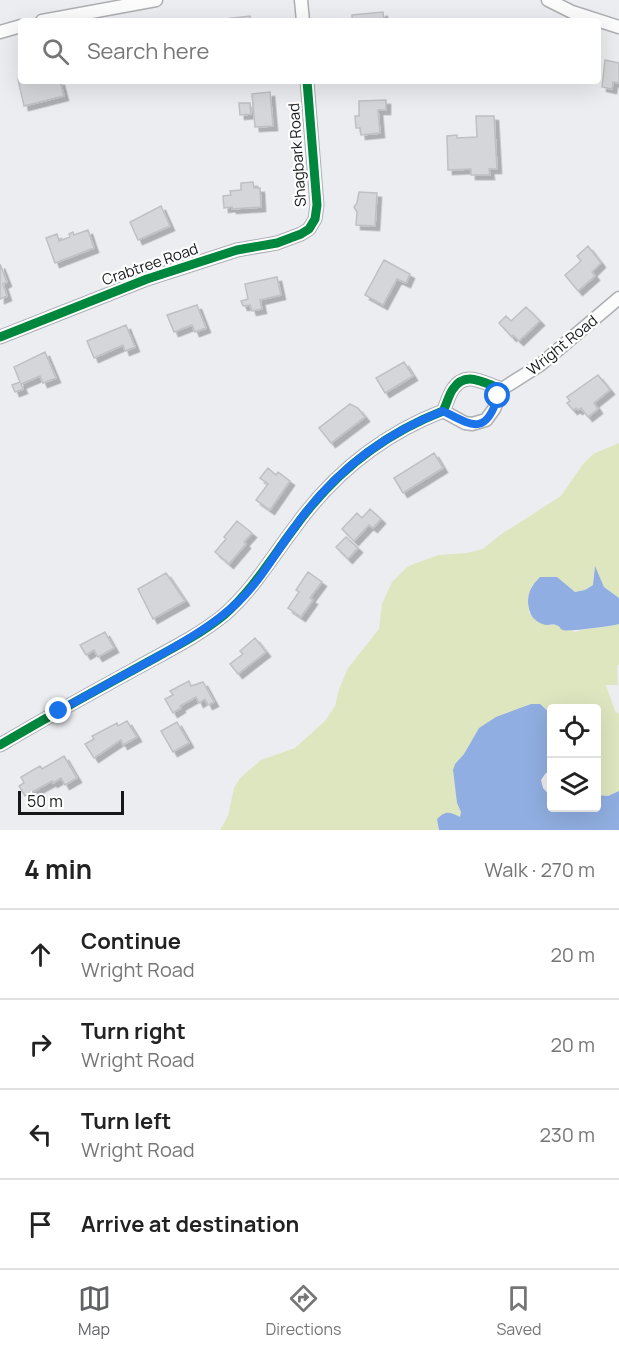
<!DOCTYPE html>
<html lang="en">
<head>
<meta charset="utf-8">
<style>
  body { margin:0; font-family:Manrope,sans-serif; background:#f2f2f2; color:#222 }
  .controls { position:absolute; right:18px; bottom:18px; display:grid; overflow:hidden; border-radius:6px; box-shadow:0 6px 24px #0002 }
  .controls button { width:54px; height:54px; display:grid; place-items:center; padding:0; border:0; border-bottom:2px solid #e0e0e0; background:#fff; color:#222; font:30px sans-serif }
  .scale { position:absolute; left:18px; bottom:15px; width:106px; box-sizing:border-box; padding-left:6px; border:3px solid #161719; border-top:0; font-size:16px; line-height:21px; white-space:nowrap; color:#161719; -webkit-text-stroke:4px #fff; paint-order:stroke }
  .stop { position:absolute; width:18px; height:18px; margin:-14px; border:4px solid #1a73e8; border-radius:50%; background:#fff }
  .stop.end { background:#1a73e8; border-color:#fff; box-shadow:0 2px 6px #0008 }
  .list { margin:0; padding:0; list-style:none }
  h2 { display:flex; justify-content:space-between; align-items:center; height:78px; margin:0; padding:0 24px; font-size:26px }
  h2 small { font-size:20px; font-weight:400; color:#767676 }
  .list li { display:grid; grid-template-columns:39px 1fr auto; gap:18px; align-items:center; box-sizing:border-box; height:90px; padding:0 24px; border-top:2px solid #e0e0e0 }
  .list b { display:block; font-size:22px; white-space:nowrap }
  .list p { margin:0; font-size:20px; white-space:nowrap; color:#767676 }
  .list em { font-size:20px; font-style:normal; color:#767676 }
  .icon { flex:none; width:33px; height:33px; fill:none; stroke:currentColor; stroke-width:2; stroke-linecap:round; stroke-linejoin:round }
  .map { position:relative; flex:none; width:619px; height:830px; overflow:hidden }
  .search { position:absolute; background:#fff; box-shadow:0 6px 24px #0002; left:18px; right:18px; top:18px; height:66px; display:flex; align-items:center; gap:15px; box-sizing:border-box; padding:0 21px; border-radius:6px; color:#767676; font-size:22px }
  .sheet { height:438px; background:#fff }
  nav { display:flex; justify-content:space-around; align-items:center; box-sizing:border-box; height:84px; border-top:2px solid #e0e0e0; background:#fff; font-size:16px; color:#767676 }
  nav a { display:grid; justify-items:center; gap:3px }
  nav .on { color:#616265 }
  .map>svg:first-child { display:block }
</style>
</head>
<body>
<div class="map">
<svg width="619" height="830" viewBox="0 0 619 830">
  <defs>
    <filter id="shadow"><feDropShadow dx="4.5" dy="4.5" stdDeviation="0" flood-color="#0004"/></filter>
  </defs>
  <rect width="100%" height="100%" fill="#ecedf1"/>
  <path fill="#dee6c0" d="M619 443V598L604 587 595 567 593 585 585 590 575 592 557 577 532 585 528 597 529 613 546 625H557L575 632C590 626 605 629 619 624V665L617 666 618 685H606L615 711 619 714V791L608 796 597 795 596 708H552L551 714 548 710 531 704 479 728 464 754 455 764 453 770 457 803 461 812 460 817 438 828 439 830H220L228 816 234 788 240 778 261 760 295 748 325 721 335 706 339 689 348 668 379 629 382 604 392 582 407 567 416 563 439 555 467 553 483 549 500 535 561 496 583 464 593 454Z"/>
  <path fill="#90aee1" d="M595 566 604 587 619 598V624C614 626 567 632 563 630 558 628 562 627 556 625 553 624 550 625 546 625 533 622 529 614 528 602 528 591 533 584 540 577H557L575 592 585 590 593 585Z
    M531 704H540L551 714V769L545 774 541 780 543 788 551 797 552 808H596L597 795 608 796 619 791V830H439L437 819C446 810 450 812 460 817L461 812 457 803 453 770 455 764 464 754 479 728 496 717Z"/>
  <path fill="#d5d6d9" stroke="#c0c0c4" stroke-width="1.5" filter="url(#shadow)" d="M383 12 384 21H352V15Z
    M250 16 251 21 215 20Z
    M605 60 619 63V83L613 82 612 89 602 87Z
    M21 78V81H60L64 96 24 106 18 79Z
    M270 92 273 126 255 127 252 94Z
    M386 100V110H378L380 133 361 135 360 128H356L355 116H359V101Z
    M239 103H250L251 114 240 115Z
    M476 116H494L497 169H489L490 175H471V169L448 170 447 136 457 135V138L477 137Z
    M253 182 254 188H260L261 207 232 209V207L224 208 223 196 231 195 230 191 241 190V183Z
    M359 192 377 193 375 226 356 225 357 212 354 207 357 203Z
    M161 206 170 226 138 240 130 222Z
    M88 230 94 248 55 263 46 238 57 234 59 241 70 237 69 234 73 232 74 235Z
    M588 246 601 263 592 272 595 276 578 291 565 275 581 261 577 256Z
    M384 260 410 274 406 283 397 279 383 305 365 295Z
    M0 264 7 282 3 284 7 296 0 299Z
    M277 277 281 295 260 300 262 309 252 311 250 305 243 306 241 301 248 299 245 284Z
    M197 305 206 328 195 332 192 325 174 332 167 315Z
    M526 307 540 321 519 341 513 335 512 337 499 323 506 316 511 321Z
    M126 325 135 347 125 351 123 345 94 358 87 341Z
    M45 352 56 378 43 383 40 376 21 384 23 389 15 392 12 385 20 382 14 367Z
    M404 362 413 376 385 393 376 378Z
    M598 375 610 390 594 403 598 409 588 417 581 408 578 410 576 408 573 410 567 403 570 401 567 397Z
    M350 404 358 408 365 417 331 443 319 428Z
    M434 453 443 468 403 493 394 478Z
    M268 468 276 475 278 472 290 481 270 510 256 500 268 484 260 478Z
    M370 509 381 519 373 528 369 525 354 541 342 529 357 513 362 518Z
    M237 521 252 533 244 542 246 544 229 564 215 552 226 539 224 537Z
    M346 537 358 548 348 559 336 547Z
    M308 572 322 582 310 598 313 600 301 617 288 608 299 592 296 590Z
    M166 573 185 601 153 619 138 589Z
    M105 632 114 648 98 657 94 650 86 655 80 645Z
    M255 638 266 652 238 674 230 664 243 654 240 651Z
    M189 681 191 686 203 682 214 702 208 705 205 699 199 703 196 697 180 706 181 708 173 713 165 699 173 695 170 691Z
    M127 721 137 737 123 745 121 740 94 758 85 744 94 739 92 736 117 723 118 726Z
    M177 722 189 743 173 752 161 731Z
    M64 756 77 778 65 785 61 778 53 783 52 781 25 796 19 786 24 783 21 777 40 766 42 769Z"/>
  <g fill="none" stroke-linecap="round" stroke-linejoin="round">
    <defs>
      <path id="street" d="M301 0 303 21
        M548 0 572 12 619 27
        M42 21 156 0
        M0 32 21 26
        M0 337 147 279 237 250 277 243 301 234 309 229 315 219 317 205 307 81
        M443 411 465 423 472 424 486 420 494 409 502 389 540 365 619 298
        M0 745C44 719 89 694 135 669 165 652 197 637 224 615 253 590 272 557 295 527 333 474 381 435 443 411 447 404 448 396 453 389 466 369 485 384 502 389"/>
    </defs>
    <use href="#street" stroke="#aeafb2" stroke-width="15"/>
    <use href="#street" stroke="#fcfcfd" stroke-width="12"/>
    <defs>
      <path id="cycleway" d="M0 337 147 279 237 250 277 243 301 234 309 229 315 219 317 205 307 81
        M0 745C44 719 89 694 135 669 165 652 197 637 224 615 253 590 272 557 295 527 333 474 381 435 443 411 447 404 448 396 453 389 466 369 485 384 502 389"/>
    </defs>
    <use href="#cycleway" stroke="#fff" stroke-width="13"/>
    <use href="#cycleway" stroke="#00873e" stroke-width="9"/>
  </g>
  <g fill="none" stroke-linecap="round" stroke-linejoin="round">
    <path stroke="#1a73e8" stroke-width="8" d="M59 711C89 694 118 678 148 662 180 644 212 627 239 601 261 580 276 552 294 528 332 474 381 435 443 411 471 425 486 437 498 396"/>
  </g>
  <g text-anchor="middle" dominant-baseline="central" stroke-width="4.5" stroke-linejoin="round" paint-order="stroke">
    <g font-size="15" fill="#161719" stroke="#fff">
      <text transform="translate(297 155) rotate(-94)">Shagbark Road</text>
      <text transform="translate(150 264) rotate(-19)">Crabtree Road</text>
      <text transform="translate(562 345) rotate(-39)">Wright Road</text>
    </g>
  </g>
</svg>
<div class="controls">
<button><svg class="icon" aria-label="locate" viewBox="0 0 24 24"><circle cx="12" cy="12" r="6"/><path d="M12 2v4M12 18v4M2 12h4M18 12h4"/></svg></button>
<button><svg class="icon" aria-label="layers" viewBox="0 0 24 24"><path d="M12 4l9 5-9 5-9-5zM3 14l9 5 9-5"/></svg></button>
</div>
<div class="scale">50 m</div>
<div class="stop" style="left:498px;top:396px"></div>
<div class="stop end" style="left:59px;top:711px"></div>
<div class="search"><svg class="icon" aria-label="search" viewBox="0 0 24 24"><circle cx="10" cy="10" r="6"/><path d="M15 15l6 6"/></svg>Search here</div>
</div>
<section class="sheet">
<h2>4 min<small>Walk · 270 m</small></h2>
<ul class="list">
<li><svg class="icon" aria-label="ahead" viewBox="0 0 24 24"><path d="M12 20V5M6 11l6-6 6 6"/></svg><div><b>Continue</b><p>Wright Road</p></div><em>20 m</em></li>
<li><svg class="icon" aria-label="right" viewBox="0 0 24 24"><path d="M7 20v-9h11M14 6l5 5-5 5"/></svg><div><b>Turn right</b><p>Wright Road</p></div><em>20 m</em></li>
<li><svg class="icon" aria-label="left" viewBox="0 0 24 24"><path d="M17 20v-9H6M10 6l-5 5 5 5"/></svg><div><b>Turn left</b><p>Wright Road</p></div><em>230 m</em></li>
<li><svg class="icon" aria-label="arrive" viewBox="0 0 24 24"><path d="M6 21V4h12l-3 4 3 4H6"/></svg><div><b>Arrive at destination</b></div></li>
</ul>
</section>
<nav>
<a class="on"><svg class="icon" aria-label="map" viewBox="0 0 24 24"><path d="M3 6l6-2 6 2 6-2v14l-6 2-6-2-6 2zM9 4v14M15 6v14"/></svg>Map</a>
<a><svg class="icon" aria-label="directions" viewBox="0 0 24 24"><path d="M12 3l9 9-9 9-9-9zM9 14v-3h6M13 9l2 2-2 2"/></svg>Directions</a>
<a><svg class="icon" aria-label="saved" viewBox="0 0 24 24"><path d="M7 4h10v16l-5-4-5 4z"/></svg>Saved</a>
</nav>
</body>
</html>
